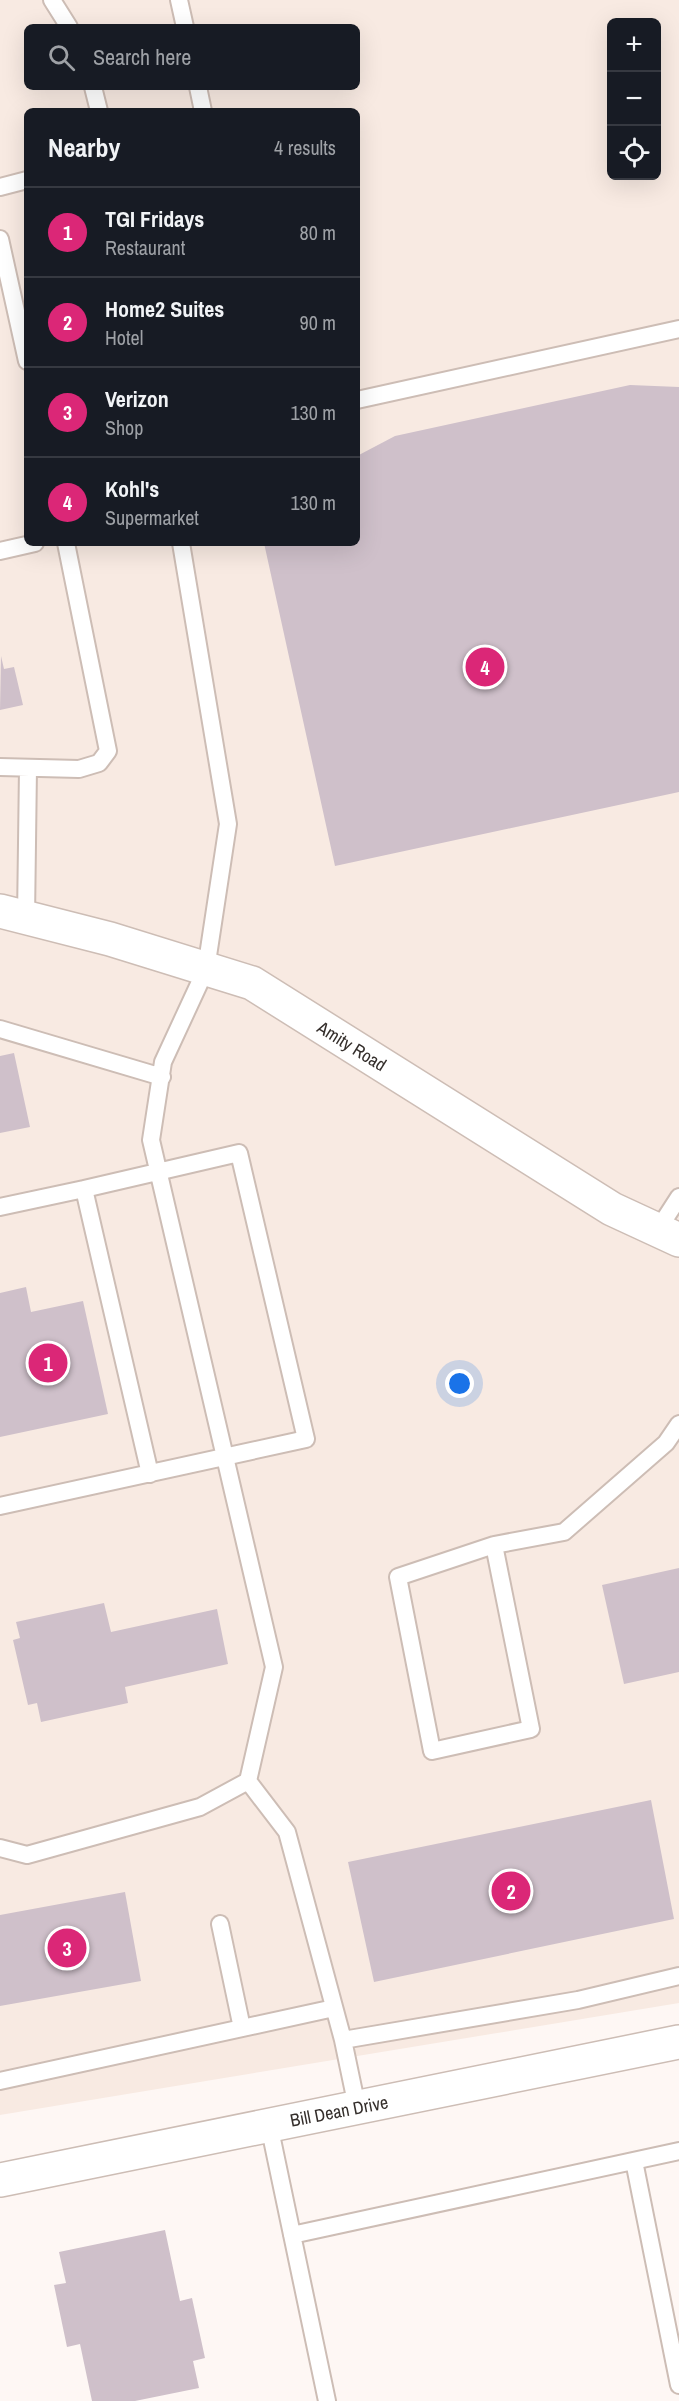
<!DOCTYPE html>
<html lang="en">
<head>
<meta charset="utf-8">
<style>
  body { margin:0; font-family:"Archivo Narrow",sans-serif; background:#20242c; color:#f1f3f6 }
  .controls { position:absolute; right:18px; top:18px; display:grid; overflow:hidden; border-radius:9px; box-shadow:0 6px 24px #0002 }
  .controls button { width:54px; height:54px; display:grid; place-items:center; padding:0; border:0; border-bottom:2px solid #363941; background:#171b24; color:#f1f3f6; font:30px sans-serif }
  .you { position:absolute; left:460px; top:1384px; width:21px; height:21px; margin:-15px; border:4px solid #fff; border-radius:50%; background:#1a73e8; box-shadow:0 0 0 9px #1a73e833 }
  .badge { display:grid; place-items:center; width:39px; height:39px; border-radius:50%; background:#db2777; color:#fff; font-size:20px; font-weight:700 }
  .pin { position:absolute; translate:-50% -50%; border:3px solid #fff; box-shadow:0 2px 6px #0006 }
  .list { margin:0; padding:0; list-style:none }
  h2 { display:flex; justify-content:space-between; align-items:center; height:78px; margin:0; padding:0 24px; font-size:26px }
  h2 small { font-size:20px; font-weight:400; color:#9ea1a6 }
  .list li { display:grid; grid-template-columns:39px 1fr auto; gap:18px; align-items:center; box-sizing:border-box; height:90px; padding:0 24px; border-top:2px solid #363941 }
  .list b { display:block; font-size:22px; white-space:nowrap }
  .list p { margin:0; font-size:20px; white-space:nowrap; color:#9ea1a6 }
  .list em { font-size:20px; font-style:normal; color:#9ea1a6 }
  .icon { flex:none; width:33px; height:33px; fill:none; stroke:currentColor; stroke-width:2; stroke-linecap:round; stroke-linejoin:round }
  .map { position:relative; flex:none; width:679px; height:2401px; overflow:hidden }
  .search { position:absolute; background:#171b24; box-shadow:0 6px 24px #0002; left:24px; top:24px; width:336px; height:66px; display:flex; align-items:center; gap:15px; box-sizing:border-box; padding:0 21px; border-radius:9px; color:#9ea1a6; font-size:22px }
  .panel { position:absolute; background:#171b24; box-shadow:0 6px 24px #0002; left:24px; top:108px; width:336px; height:438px; border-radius:9px }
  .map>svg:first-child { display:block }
</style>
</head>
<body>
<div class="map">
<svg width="679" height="2401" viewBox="0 0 679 2401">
  <rect width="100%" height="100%" fill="#fef7f4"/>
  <path fill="#f8eae2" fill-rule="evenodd" d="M0 0H679V2003L0 2115ZM612 22H656V176H612ZM27 27H357V87H27ZM27 111H357V543H27Z"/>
  <path fill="#cfc0ca" d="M630 385 679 387V792L335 866 264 543H357V456L395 436Z
    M1 656 4 669 14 667 23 705 0 710Z
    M14 1053 30 1127 0 1133V1056Z
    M26 1287 31 1312 83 1301 108 1414 0 1437V1293Z
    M679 1568V1672L624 1684 602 1585Z
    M104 1603 111 1632 217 1609 228 1664 125 1687 128 1703 41 1722 37 1703 28 1705 13 1640 20 1638 16 1622Z
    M651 1800 674 1919 374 1982 348 1862Z
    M125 1892 141 1981 0 2006V1915Z
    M165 2230 180 2301 192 2298 205 2358 193 2361 199 2388 135 2401H92L80 2344 67 2347 54 2285 66 2283 59 2252Z"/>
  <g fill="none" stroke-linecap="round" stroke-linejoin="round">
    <defs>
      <path id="service" d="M52 0 69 27
        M179 0 185 27
        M93 87 99 111
        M198 87 203 111
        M0 187 27 180
        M0 239 27 361
        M357 400 679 329
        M0 551 35 543
        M0 767 79 769 99 763 108 751 66 543
        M26 918 28 768
        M0 1029 162 1077
        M0 1207 84 1189 150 1474
        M657 1231 679 1197
        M0 1506 306 1439 239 1153 84 1189
        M494 1545 531 1729 432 1751 398 1577 494 1545 564 1532 666 1443 679 1424
        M248 1781 287 1832 343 2040 357 2107
        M0 1848 27 1855 200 1807 248 1781 274 1667 151 1140 163 1062 206 969 228 824 181 543
        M220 1924 242 2028
        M343 2040 578 2000 679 1976
        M0 2081 334 2008
        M269 2125 327 2401
        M634 2161 679 2385
        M292 2235 679 2151"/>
      <path id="minor" d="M0 2180 679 2042"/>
      <path id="tertiary" d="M0 911 110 939 252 983 612 1209 679 1240"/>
    </defs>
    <use href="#service" stroke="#cdbdb5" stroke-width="20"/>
    <use href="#minor" stroke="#cdbdb5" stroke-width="36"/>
    <use href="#tertiary" stroke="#cdbdb5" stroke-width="36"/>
    <use href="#service" stroke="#fff" stroke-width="16"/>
    <use href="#minor" stroke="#fff" stroke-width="33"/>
    <use href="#tertiary" stroke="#fff" stroke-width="33"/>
  </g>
  <g text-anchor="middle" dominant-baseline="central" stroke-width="5" stroke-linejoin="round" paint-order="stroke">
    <g font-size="18" fill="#342e2b" stroke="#fff">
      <text transform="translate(352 1046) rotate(32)">Amity Road</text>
      <text transform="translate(339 2111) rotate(-11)">Bill Dean Drive</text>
    </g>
  </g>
</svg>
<div class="controls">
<button>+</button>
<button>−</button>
<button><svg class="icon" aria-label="locate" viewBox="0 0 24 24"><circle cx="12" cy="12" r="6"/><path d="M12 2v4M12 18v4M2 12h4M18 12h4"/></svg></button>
</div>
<div class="you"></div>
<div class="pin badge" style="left:48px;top:1363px">1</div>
<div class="pin badge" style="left:511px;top:1891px">2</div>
<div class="pin badge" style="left:67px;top:1948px">3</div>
<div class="pin badge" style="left:485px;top:667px">4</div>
<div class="search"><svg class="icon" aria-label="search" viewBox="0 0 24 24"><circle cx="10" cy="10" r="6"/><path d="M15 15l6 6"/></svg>Search here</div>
<section class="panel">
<h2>Nearby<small>4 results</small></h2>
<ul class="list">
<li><span class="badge">1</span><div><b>TGI Fridays</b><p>Restaurant</p></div><em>80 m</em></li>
<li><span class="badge">2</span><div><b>Home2 Suites</b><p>Hotel</p></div><em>90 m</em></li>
<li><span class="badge">3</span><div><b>Verizon</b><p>Shop</p></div><em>130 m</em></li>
<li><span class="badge">4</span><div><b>Kohl's</b><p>Supermarket</p></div><em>130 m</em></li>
</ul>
</section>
</div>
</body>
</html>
